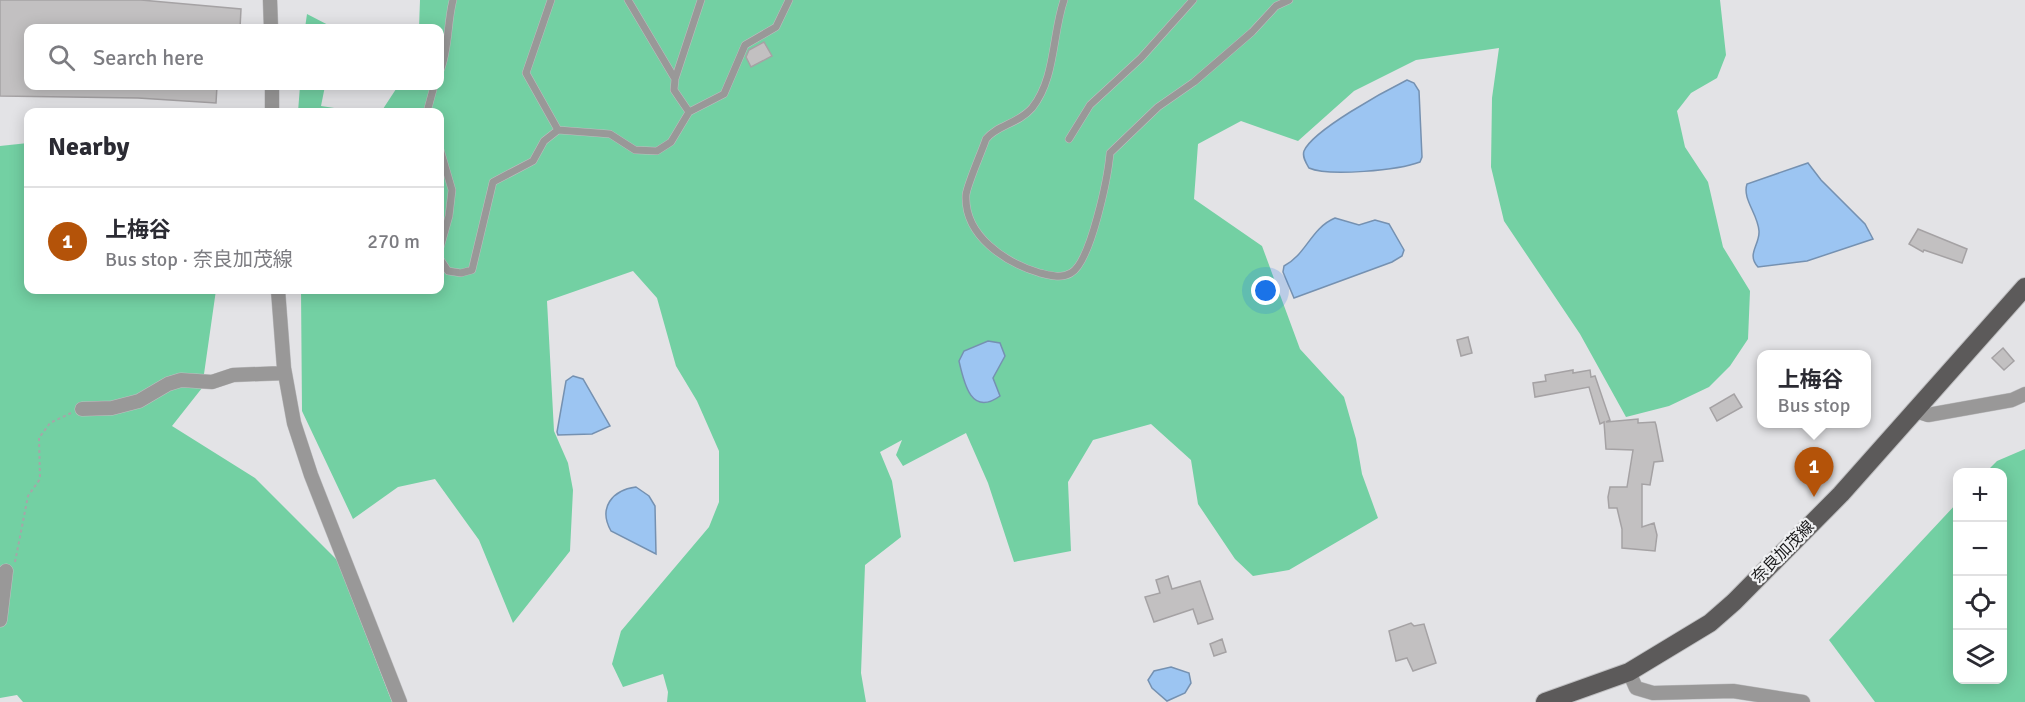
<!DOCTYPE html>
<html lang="en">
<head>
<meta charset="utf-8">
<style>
  body { margin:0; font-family:Signika,"Noto Sans JP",sans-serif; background:#f7f7f7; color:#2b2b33 }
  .controls { position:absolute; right:18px; bottom:18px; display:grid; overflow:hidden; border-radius:12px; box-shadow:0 3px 15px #0003 }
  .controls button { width:54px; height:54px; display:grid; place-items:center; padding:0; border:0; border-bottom:2px solid #e1e1e2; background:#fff; color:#2b2b33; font:30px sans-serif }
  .you { position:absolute; left:1266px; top:291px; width:21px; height:21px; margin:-15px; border:4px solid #fff; border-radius:50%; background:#1a73e8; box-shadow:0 0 0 9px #1a73e833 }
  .badge { display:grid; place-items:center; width:39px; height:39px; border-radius:50%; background:#b45309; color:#fff; font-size:20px; font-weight:700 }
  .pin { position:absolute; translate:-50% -50px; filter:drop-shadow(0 2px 3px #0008) }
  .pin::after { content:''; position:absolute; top:32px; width:21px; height:18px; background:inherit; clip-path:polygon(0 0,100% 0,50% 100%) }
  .popup { position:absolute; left:1757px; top:350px; width:114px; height:78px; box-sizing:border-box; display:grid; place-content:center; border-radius:12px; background:#fff; filter:drop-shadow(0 2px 4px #0005); font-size:20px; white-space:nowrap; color:#7c7c81 }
  .popup b { font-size:22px; color:#2b2b33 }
  .popup::after { content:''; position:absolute; left:50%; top:100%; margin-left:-12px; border:12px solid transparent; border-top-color:#fff }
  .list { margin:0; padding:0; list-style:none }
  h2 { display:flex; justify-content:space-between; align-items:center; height:78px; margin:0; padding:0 24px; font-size:26px }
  h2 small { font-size:20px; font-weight:400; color:#7c7c81 }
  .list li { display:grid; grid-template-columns:39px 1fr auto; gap:18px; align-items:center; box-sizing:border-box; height:108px; padding:0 24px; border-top:2px solid #e1e1e2 }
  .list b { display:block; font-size:22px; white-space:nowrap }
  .list p { margin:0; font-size:20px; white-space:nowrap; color:#7c7c81 }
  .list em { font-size:20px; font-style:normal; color:#7c7c81 }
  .icon { flex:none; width:33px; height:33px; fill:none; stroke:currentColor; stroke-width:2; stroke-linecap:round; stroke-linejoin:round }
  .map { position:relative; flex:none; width:2025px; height:702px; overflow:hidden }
  .search { position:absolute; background:#fff; box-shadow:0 3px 15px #0003; left:24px; top:24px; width:420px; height:66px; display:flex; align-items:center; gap:15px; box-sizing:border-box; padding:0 21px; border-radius:12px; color:#7c7c81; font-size:22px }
  .panel { position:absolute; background:#fff; box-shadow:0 3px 15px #0003; left:24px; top:108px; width:420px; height:186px; border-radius:12px }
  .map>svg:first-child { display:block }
</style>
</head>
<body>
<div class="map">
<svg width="2025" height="702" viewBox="0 0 2025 702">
  <rect width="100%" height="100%" fill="#e3e3e6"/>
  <path fill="#73d0a3" d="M420 0H1720L1726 55 1717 78 1691 93 1677 111 1685 147 1708 182 1723 247 1750 291 1748 339 1730 366 1709 387 1669 406 1626 417 1580 334 1504 221 1491 167 1492 98 1499 48 1416 60 1354 91 1298 141 1241 121 1198 144 1194 199 1262 246 1300 349 1344 397 1356 439 1362 474 1378 518 1289 570 1253 576 1235 559 1198 504 1191 460 1151 424 1093 440 1068 482 1071 551 1014 562 988 483 966 433 903 466 896 455 902 440 880 452 892 481 901 537 865 565 861 673 866 702H667L668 692 663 674 623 687 612 664 621 631 709 527 719 502V451L697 401 676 366 657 298 633 271 547 301 554 431 568 463 573 490 570 551 513 623 479 540 435 479 398 487 353 519 302 411 301 290H440V112H381L398 86H440V28H419Z
    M307 14 334 28H305Z
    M300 86H325L321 106 361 112H298Z
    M149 108 233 109 235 112H139Z
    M28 143V290H216L202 388 172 426 255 478 337 560 392 702H23L17 695 0 698V146Z
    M2025 449V702H1875L1829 640 1957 503 1958 680H2002V472H1986L1997 461Z"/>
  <path fill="#9cc5f2" stroke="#7591b1" stroke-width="1.5" d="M1407 80 1414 83 1419 91 1422 157 1420 162C1399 170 1329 177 1309 168 1306 163 1302 157 1304 151 1313 130 1385 91 1407 80Z
    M1808 163 1821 180 1865 224 1873 239 1807 261 1758 267C1746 254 1760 245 1759 231 1758 214 1742 199 1747 184Z
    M1335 218 1359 225 1375 220 1389 224 1404 250 1402 256 1392 262 1294 298 1283 272 1284 266C1306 255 1311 228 1335 218Z
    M988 341 1000 343 1005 356 993 378 1000 396C971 417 964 383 959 361L964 351Z
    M573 376 583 379 610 426 592 434 558 435 557 432 566 381Z
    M636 487 649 496 655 506 656 554 611 531C598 508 612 490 636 487Z
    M1171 667 1189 673 1191 683 1185 693 1167 701 1152 688 1148 680 1154 671Z"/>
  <path fill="#c2c0c1" stroke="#a5a2a4" stroke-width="1.5" d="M0 0H141L241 9 240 28H28V86H217L216 103 138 98 0 96Z
    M764 42 772 56 751 67 746 57 749 50Z
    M1918 229 1967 249 1962 263 1924 250 1923 252 1909 244Z
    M1468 337 1472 353 1461 356 1457 340Z
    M2003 348 2014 361 2004 370 1992 358Z
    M1573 370V373L1590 370 1591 377 1595 376 1610 420 1606 422 1638 419V423L1655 422 1656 425 1663 461 1654 462 1650 485 1642 484V527L1654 523 1657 535 1655 551 1622 548V529L1617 508H1609L1608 497 1610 487H1627L1633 450 1606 449 1604 422 1600 424 1589 387 1535 397 1533 383 1546 381 1545 375Z
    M1734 394 1742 407 1717 421 1710 408Z
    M1168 576 1172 589 1200 581 1213 619 1198 624 1193 609 1154 622 1145 597 1160 593 1156 580Z
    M1411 623 1414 626 1424 624 1436 663 1413 671 1407 658 1396 661 1389 631Z
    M1222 639 1226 652 1214 656 1210 644Z"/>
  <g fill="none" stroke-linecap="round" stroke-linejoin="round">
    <defs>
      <path id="lane" d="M551 0 526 73 558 130 610 134 635 150 657 151 671 142 689 112 674 90 675 79
        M628 0 675 79 701 0
        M1064 0C1052 34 1056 78 1032 108 1018 124 997 125 986 139 982 151 967 185 966 195 964 236 1006 263 1040 273 1049 275 1061 279 1071 273 1091 262 1108 176 1110 153L1158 107 1194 82 1252 32 1276 6 1289 0
        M440 71C449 50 447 23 453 0
        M427 112 434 86
        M689 112 724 94 745 45 776 27 789 0
        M1069 139 1090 105 1141 58 1193 0
        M440 149 452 190 449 216 440 248
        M440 259 448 271 461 273 472 270 493 182 533 161 544 141 558 130"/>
      <path id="street" d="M270 0 271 28
        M272 86V112
        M278 290 284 368 294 423 311 475 400 702
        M82 409 112 408 139 401 168 384 181 380 212 382 233 375 285 373
        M1913 410 1928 415 2012 400 2025 394
        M0 620 6 571
        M1629 672 1636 688 1653 693 1733 691 1803 702"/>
      <path id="primary" d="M1545 702 1629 672 1710 623 1734 602 1841 494 2025 287"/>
    </defs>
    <use href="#lane" stroke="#bfbfc1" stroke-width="8"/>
    <use href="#street" stroke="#bfbfc1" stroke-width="15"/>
    <use href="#primary" stroke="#bfbfc1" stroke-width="20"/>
    <path stroke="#a6a6a8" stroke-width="2" stroke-dasharray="3 3" stroke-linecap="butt" d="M15 562 28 496 40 479 39 438 50 423 71 413"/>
    <use href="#lane" stroke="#999898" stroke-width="7"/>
    <use href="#street" stroke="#999898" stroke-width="14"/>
    <use href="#primary" stroke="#5c5a5a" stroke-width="18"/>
  </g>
  <g text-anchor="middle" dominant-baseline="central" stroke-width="4.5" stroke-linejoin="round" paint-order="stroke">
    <g font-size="16" fill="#19191a" stroke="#f0f1f3">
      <text transform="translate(1783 552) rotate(-45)">奈良加茂線</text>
    </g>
  </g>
</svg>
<div class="controls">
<button>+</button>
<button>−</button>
<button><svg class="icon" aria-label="locate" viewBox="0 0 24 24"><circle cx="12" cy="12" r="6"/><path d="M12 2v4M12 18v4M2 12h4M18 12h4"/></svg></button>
<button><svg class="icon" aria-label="layers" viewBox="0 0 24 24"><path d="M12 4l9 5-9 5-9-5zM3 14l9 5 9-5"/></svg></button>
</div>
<div class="you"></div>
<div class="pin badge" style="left:1814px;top:497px">1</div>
<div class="popup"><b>上梅谷</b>Bus stop</div>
<div class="search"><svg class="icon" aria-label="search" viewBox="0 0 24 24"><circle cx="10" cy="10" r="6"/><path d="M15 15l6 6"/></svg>Search here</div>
<section class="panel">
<h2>Nearby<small></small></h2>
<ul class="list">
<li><span class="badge">1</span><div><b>上梅谷</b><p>Bus stop · 奈良加茂線</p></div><em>270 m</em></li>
</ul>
</section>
</div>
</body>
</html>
